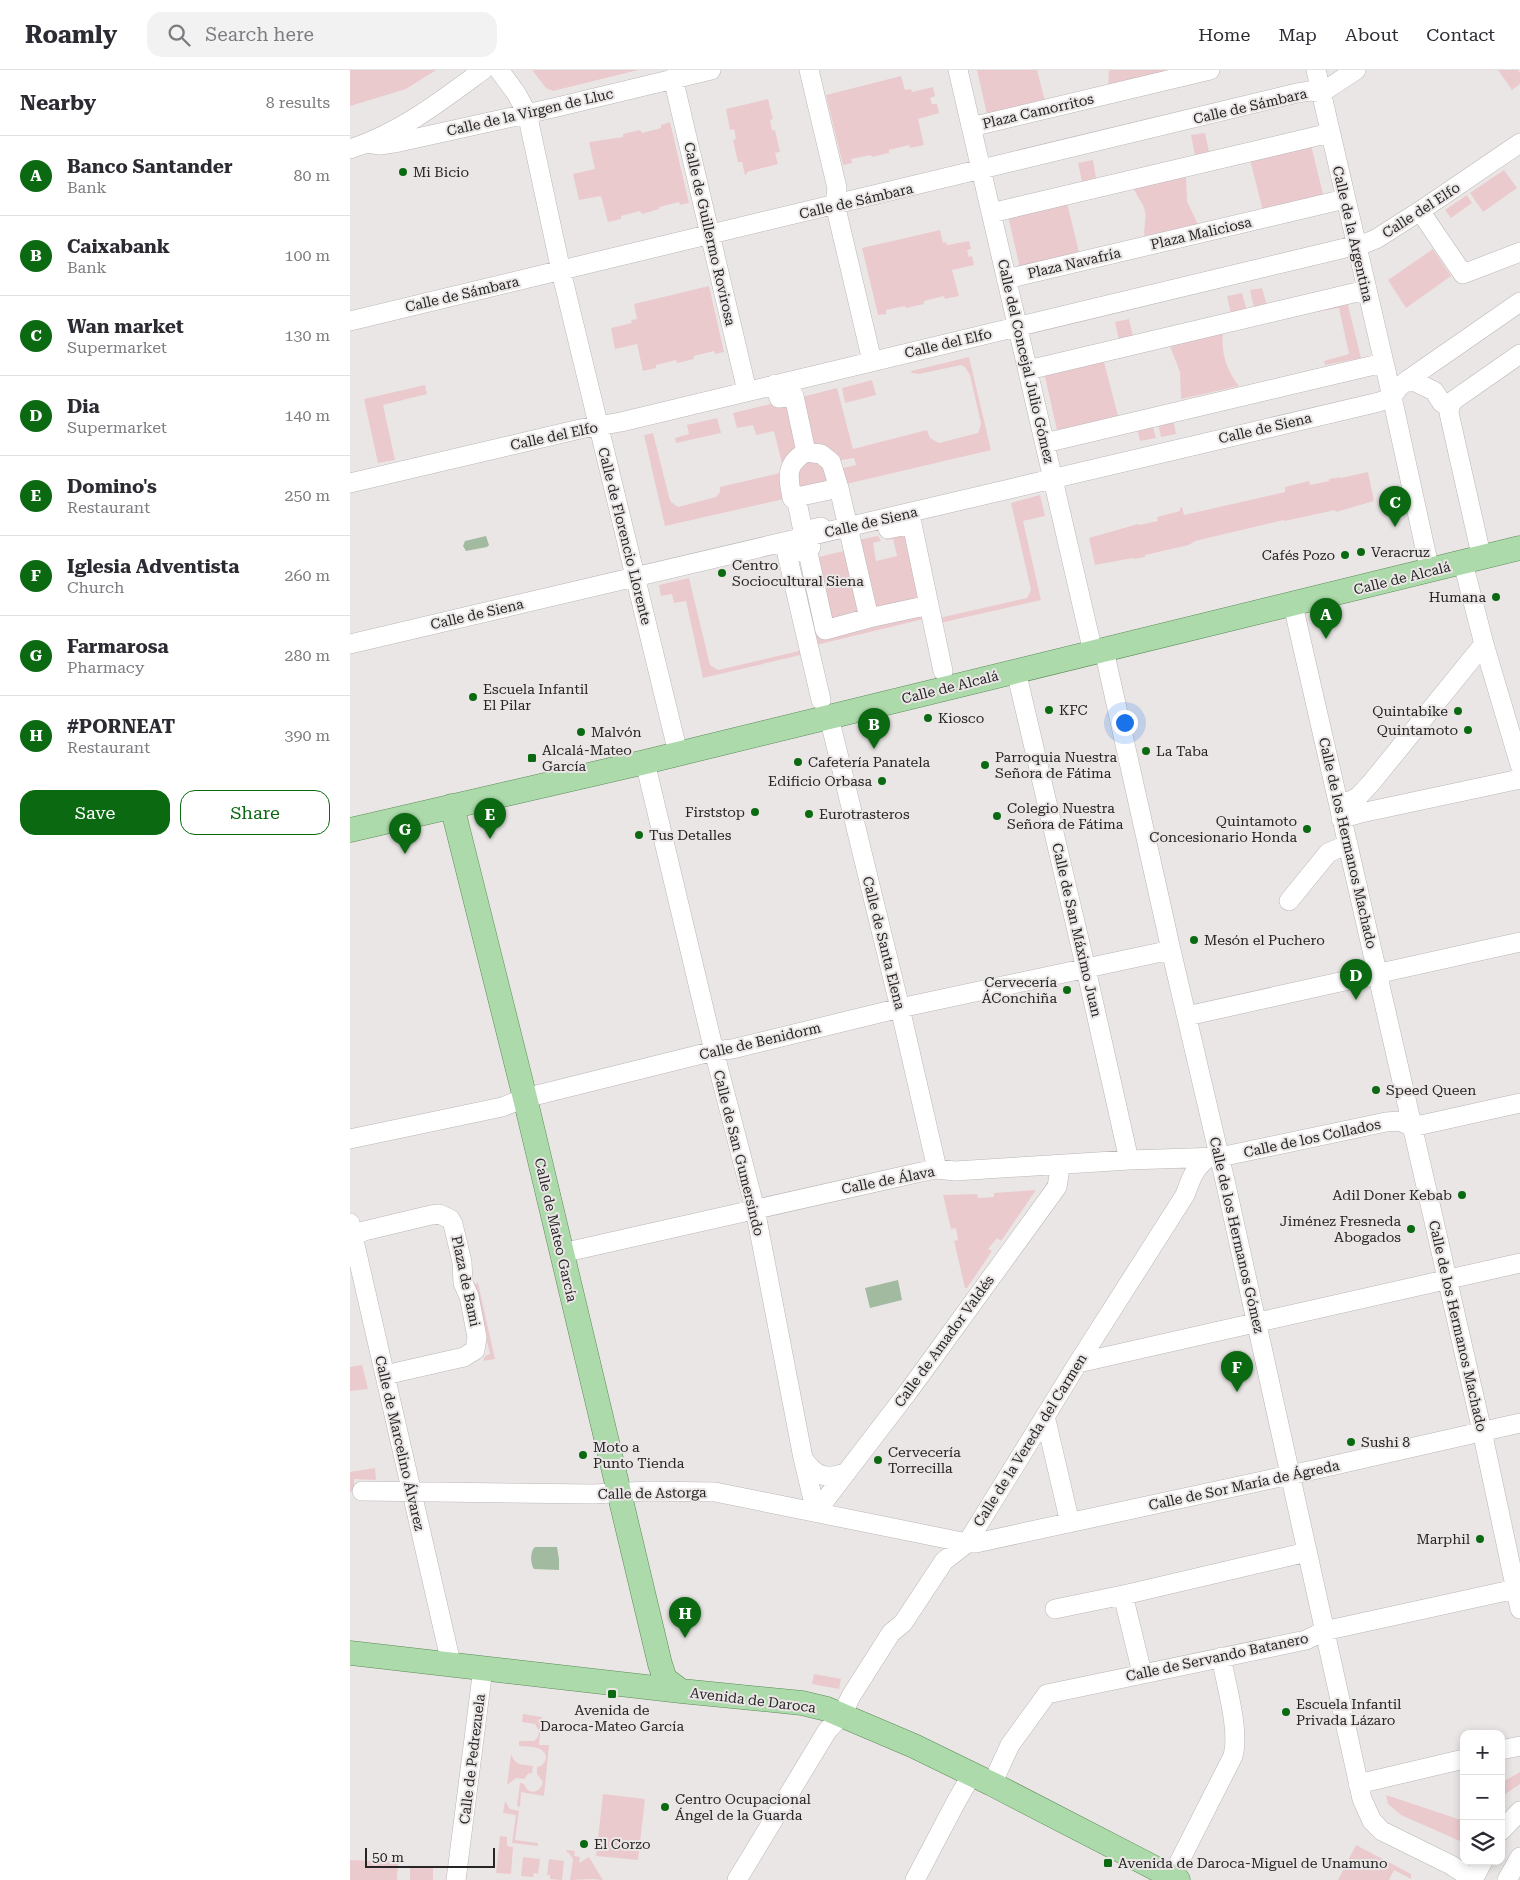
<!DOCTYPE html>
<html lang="en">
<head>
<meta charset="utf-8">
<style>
  body { margin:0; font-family:"Roboto Serif",serif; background:#f2f2f3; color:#2b2b33 }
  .controls { position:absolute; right:15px; bottom:15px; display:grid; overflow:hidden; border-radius:10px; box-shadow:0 2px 8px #0003 }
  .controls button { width:45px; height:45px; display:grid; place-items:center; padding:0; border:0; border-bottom:1px solid #e1e1e2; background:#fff; color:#2b2b33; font:25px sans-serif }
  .scale { position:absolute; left:15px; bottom:12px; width:130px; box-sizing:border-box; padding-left:5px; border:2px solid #272526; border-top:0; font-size:14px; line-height:18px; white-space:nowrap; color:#272526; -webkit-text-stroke:4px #ebe6e6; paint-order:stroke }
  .you { position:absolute; left:774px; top:652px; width:18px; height:18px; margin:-12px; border:4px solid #fff; border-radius:50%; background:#1a73e8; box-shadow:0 0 0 8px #1a73e833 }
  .badge { display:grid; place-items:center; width:32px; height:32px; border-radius:50%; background:#0b6912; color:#fff; font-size:16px; font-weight:700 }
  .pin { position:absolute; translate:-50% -41px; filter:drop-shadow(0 1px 2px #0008) }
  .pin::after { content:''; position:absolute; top:26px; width:18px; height:15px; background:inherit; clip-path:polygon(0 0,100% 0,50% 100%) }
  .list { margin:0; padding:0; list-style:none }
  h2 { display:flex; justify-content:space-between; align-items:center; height:65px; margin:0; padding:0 20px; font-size:21px }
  h2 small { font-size:16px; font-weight:400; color:#7c7c81 }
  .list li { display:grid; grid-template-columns:32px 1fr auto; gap:15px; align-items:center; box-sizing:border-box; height:80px; padding:0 20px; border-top:1px solid #e1e1e2 }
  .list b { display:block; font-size:19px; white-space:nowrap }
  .list p { margin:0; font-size:16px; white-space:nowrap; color:#7c7c81 }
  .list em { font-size:16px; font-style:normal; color:#7c7c81 }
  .actions { display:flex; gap:10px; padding:15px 20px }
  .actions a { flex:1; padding:11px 0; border:1px solid #0b6912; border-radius:15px; text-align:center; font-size:18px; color:#0b6912 }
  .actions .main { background:#0b6912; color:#fff }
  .icon { flex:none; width:28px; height:28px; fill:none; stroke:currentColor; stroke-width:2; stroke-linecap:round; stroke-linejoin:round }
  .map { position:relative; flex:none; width:1170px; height:1810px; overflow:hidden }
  header { display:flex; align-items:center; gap:30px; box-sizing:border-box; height:70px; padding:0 25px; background:#fff; border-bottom:1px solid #e1e1e2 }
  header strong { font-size:24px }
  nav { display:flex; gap:28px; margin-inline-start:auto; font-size:18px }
  .search { width:350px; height:45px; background:#f2f2f3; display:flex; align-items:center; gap:12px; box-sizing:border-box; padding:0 18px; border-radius:15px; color:#7c7c81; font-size:19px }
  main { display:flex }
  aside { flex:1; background:#fff }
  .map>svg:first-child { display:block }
</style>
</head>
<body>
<header>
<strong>Roamly</strong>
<div class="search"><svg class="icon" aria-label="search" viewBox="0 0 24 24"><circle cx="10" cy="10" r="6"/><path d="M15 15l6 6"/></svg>Search here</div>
<nav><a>Home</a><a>Map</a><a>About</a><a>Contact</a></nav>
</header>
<main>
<aside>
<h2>Nearby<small>8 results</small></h2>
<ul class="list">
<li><span class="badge">A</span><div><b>Banco Santander</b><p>Bank</p></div><em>80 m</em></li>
<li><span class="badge">B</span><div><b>Caixabank</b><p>Bank</p></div><em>100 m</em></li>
<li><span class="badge">C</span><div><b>Wan market</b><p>Supermarket</p></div><em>130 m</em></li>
<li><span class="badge">D</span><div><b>Dia</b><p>Supermarket</p></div><em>140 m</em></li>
<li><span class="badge">E</span><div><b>Domino's</b><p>Restaurant</p></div><em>250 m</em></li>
<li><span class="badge">F</span><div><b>Iglesia Adventista</b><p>Church</p></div><em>260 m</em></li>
<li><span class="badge">G</span><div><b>Farmarosa</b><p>Pharmacy</p></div><em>280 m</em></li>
<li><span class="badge">H</span><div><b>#PORNEAT</b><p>Restaurant</p></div><em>390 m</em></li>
</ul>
<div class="actions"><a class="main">Save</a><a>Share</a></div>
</aside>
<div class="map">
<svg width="1170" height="1810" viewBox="0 0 1170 1810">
  <rect width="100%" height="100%" fill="#ebe6e6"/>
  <path fill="#ebcace" d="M0 0H86L56 19 0 36Z
    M182 0H288L203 21 196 18Z
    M627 0H687L696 35 638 49Z
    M759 0H814L816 3 758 19Z
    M1148 0H1168L1170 3V14L1162 20Z
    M551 6 555 20 561 19 562 22 583 17 585 26 580 28 582 34H587L589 43 568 49 574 75 560 78 559 75 539 80V83L522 87 521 85 501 89 502 93 493 95 476 25Z
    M418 29 423 49 420 50 422 60H425L430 82 425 83 428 94 397 102V104L395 105 392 92H388L383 70 386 69 384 59 380 60 376 39Z
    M320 52 339 133 330 135 329 132 309 137V139L292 144 290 141 271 146V149L258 152 251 126 229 130 223 104 245 99 239 72 273 67V64L290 60 292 63 311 58V55Z
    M855 63 859 82 845 85 841 65Z
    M960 71 974 128 913 141 899 86Z
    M743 90 746 108 732 112 728 93Z
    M1154 100 1167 118 1133 142 1120 123Z
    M836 104 837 131 849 157 795 170C792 160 798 149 794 138 791 130 785 124 783 116Z
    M1117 125 1122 133 1101 148 1095 140Z
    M717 133 730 186 670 198 658 146Z
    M590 160 593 173 596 172 597 175 619 171 621 179 617 180 619 187 622 186 624 195 602 200 609 226 595 229 594 226 574 231V234L556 238 555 236 536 240V244L528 245 512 178Z
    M1083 179 1101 206 1056 238 1038 210Z
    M359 216 374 282 365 284 364 281 344 286V289L327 293 326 290 306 295V298L293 301 287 274 265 279 261 258 282 253 281 250 287 249 284 234Z
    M912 218 918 240 905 243 900 220Z
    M892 223 898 245 882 249 877 226Z
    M997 231 1011 288 975 295 974 291 999 284 989 238 966 242 964 238Z
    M779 249 783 267 769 270 765 252Z
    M873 262C871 283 876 299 889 316L831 329 830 302 819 274Z
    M619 287 641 380 492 415 489 399 506 395 504 388 485 391 463 379 452 327 487 318 503 379 577 360 580 368 589 373 628 363 631 354 620 305 615 297 611 295 569 304 562 303 561 301Z
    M753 288 768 346 707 360 694 302Z
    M522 310 526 325 495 333 492 318Z
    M75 315 77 324 33 335 45 390 28 393 14 329Z
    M437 330 451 376 438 428 315 456 294 365 303 363 319 427 321 432 328 437 366 427 370 422V417L434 402 424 361 406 365 403 355 387 358 383 343Z
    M822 344 826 364 811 367 807 348Z
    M367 348 371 363 326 373 325 368 339 364 337 355Z
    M801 350 806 368 790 371 786 353Z
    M472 389 483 417 448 426 447 392Z
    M1018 402 1024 431 986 442 985 440 935 451 934 450 845 471 839 475 795 485V487L784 489 783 488 745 495 739 468 788 454 789 455 808 451 807 447 830 441V438L832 437 834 445 935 422V417L959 411 960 415 979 411V409L990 407 991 408Z
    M690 425 695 446 673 451 691 530 590 553 589 548 677 528 681 520 661 433Z
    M556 458 574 529 526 544 507 470 528 466 531 471 523 473 526 491 547 486 543 469 536 470 535 465Z
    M498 480 514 546 479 554 464 488Z
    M339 508 360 595 368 600 453 580 455 584 353 608 336 531 324 533 322 524 311 526 309 515Z
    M576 541 578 548 466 575 464 567Z
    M686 1120 651 1171 647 1168 638 1179 642 1181 617 1218H615L604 1171 608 1170 606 1158 601 1159 593 1125 627 1124 628 1128 644 1127V1123Z
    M128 1213 145 1289 133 1291 135 1286 140 1284 123 1214Z
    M12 1295 18 1319 0 1321V1297Z
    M25 1398 26 1410 4 1409V1421L0 1422V1402Z
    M464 1604 491 1609 489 1619 462 1614Z
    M173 1644 192 1647 189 1675H199L194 1726 171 1722 170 1737 167 1736 170 1713 174 1714C178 1725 190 1724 193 1712L187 1704V1697C196 1695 200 1684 190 1679 184 1676 175 1677 169 1676V1671H184L188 1667 189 1661 185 1654 172 1652Z
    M161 1684C166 1696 171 1694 183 1696L182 1703 178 1704 174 1709 166 1708 157 1715Z
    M1170 1702V1714L1151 1727V1713Z
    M253 1724 295 1729 288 1790 246 1786Z
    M1036 1725 1114 1751V1769L1112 1772 1051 1745 1038 1734Z
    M155 1731 160 1739 169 1741 165 1770 188 1773V1776L162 1773 166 1745 153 1743Z
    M150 1766 157 1767V1776L163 1777 161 1804 146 1803Z
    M1006 1775 1061 1804V1809L1044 1800 1039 1810H988Z
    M217 1780 225 1781 224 1786 230 1787 229 1793 239 1787 253 1810 242 1809 220 1810 223 1789 219 1783 216 1782Z
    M173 1787 190 1789 188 1804 184 1803 183 1807 171 1806Z
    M199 1789 214 1791 212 1810 200 1809V1805H197Z
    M0 1790 48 1792 47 1810H0Z
    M60 1797 83 1798V1810H60Z"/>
  <path fill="#a2baa0" d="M136 466 139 475 137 477 116 481 113 476 115 471Z
    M548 1210 552 1230 520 1238 515 1218Z
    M185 1477H207L209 1489V1500L184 1499C180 1493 180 1481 185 1477Z"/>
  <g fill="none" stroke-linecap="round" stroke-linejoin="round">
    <defs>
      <path id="minor" d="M149 0 166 23 177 43 211 201 328 683
        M459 0 487 118 485 134 522 291
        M608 0 743 582
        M966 0 1042 327 1080 501
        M323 8 397 321
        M621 57 860 0
        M17 73 30 75 49 72 203 38 361 0
        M0 79C50 63 91 31 133 0
        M1070 141 1113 204 1170 182
        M641 143 980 63
        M656 209 995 129
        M0 251C316 176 632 101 947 23L960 21 971 23 1006 0
        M678 300 1016 220
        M1059 309 1084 321 1092 333 1100 336
        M425 314 429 328 444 326 456 382 471 384 481 392 489 418 519 548 579 535 593 601
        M695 373 1033 293
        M456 382C435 394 438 407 442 428L447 432 453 461 471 457
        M0 413 230 359 271 352 1016 173 1026 169 1070 141 1170 73
        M442 428 489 418
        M538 459 562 454 579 535
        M461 477 437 484 471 630
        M457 478 475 560 519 548
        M1132 489 1099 343 1100 336 1104 330 1170 284
        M1113 493 1134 574 1170 695
        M943 535 1132 1361 1170 1539
        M0 574 1029 332 1042 327 1049 317 1059 309 1170 232
        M754 580 821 880 876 1115 1012 1729 1022 1751 1032 1761 1101 1795 1124 1810
        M666 601 736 899 779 1090
        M479 647 550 938 587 1099
        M295 692 364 981 405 1139 453 1388 466 1442
        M989 736 1008 727 1021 713 1134 574
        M991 749 1011 743 1170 709
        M939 831 978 783 998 774
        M837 946 1170 872
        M0 1069 152 1037 175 1028 364 981 382 979 550 938 821 880
        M0 1153 101 1593
        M3 1166 14 1161 81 1145 89 1144 100 1149 103 1154 112 1192 113 1213 119 1226 127 1267 125 1280 114 1287 35 1305
        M212 1183 571 1102 587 1099 605 1101 779 1090 870 1087 1036 1052 1050 1051 1062 1057 1170 1033
        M728 1293 1170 1193
        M695 1346 720 1453
        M453 1388C465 1407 477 1410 497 1402
        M12 1421 244 1424 298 1421 365 1422 617 1473H626L963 1400 1170 1353
        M466 1442 558 1322 707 1117 709 1105 708 1095
        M705 1539 778 1524
        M792 1603 775 1533 778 1524 957 1482
        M1151 1680 1170 1676
        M642 1714 660 1675 697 1624 956 1570 974 1561 1170 1518
        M1008 1714 1114 1689
        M1151 1761 1170 1741
        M106 1810 133 1598
        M387 1810 477 1661 492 1645 501 1626 541 1563 553 1553 594 1491 617 1473 728 1293 835 1125C841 1109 844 1098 858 1088
        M565 1810 606 1732 622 1704
        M820 1810 883 1686C890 1661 876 1614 871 1587
        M1123 1810 1133 1791
        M1157 1810 1170 1787"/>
      <path id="major" d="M102 736 175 1028 310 1594 315 1609 331 1621
        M0 760 295 692 1170 478
        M0 1583 331 1621 452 1633 477 1639 564 1676 642 1714 828 1810"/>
    </defs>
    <use href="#minor" stroke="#bbb6b6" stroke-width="20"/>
    <use href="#major" stroke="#5a8b57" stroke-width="25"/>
    <use href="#minor" stroke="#fff" stroke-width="19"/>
    <use href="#major" stroke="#acdaaa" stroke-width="24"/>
  </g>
  <g fill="#0b6912" stroke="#ebe6e6" stroke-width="2">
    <circle cx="53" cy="102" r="5"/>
    <circle cx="1011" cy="482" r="5"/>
    <circle cx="995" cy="485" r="5"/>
    <circle cx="372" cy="503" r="5"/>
    <circle cx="1146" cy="527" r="5"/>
    <circle cx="123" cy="627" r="5"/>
    <circle cx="699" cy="640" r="5"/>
    <circle cx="1108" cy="641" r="5"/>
    <circle cx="578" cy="648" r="5"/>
    <circle cx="1118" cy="660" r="5"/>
    <circle cx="231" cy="662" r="5"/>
    <circle cx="796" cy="681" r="5"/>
    <rect x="177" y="683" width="10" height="10" rx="2.5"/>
    <circle cx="448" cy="692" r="5"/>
    <circle cx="635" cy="695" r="5"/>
    <circle cx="532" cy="711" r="5"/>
    <circle cx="405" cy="742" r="5"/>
    <circle cx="459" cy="744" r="5"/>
    <circle cx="647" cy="746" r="5"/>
    <circle cx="957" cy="759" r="5"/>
    <circle cx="289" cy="765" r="5"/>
    <circle cx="844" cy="870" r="5"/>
    <circle cx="717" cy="920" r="5"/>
    <circle cx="1026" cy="1020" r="5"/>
    <circle cx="1112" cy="1125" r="5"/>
    <circle cx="1061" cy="1159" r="5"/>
    <circle cx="1001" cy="1372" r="5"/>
    <circle cx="233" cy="1385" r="5"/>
    <circle cx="528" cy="1390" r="5"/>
    <circle cx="1130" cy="1469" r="5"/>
    <rect x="257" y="1619" width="10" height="10" rx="2.5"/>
    <circle cx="936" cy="1642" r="5"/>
    <circle cx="315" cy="1737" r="5"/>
    <circle cx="234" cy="1774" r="5"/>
    <rect x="753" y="1788" width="10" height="10" rx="2.5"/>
  </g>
  <g text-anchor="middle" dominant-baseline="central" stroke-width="4" stroke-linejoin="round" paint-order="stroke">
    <g font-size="14" fill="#272526" stroke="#ebe6e6">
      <text transform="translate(900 36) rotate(-13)">Calle de Sámbara</text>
      <text transform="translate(688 41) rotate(-13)">Plaza Camorritos</text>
      <text transform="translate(180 42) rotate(-13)">Calle de la Virgen de Lluc</text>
      <text transform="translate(506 131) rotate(-13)">Calle de Sámbara</text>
      <text transform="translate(1071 140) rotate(-33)">Calle del Elfo</text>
      <text transform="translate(851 163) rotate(-13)">Plaza Maliciosa</text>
      <text transform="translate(360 164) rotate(77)">Calle de Guillermo Rovirosa</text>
      <text transform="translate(1003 164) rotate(77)">Calle de la Argentina</text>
      <text transform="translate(724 193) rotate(-13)">Plaza Navafría</text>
      <text transform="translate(112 224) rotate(-13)">Calle de Sámbara</text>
      <text transform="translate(598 273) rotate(-13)">Calle del Elfo</text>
      <text transform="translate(676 291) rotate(77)">Calle del Concejal Julio Gómez</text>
      <text transform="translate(915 358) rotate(-13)">Calle de Siena</text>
      <text transform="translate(204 366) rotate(-12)">Calle del Elfo</text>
      <text transform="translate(521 452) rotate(-13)">Calle de Siena</text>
      <text transform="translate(275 466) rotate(76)">Calle de Florencio Llorente</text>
      <text transform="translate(1052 508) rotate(-14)">Calle de Alcalá</text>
      <text transform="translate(127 544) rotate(-13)">Calle de Siena</text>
      <text transform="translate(600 617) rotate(-14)">Calle de Alcalá</text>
      <text transform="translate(998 773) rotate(77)">Calle de los Hermanos Machado</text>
      <text transform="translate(727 860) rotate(77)">Calle de San Máximo Juan</text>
      <text transform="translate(534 873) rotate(76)">Calle de Santa Elena</text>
      <text transform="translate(410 971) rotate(-13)">Calle de Benidorm</text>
      <text transform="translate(962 1068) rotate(-12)">Calle de los Collados</text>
      <text transform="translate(389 1083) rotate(76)">Calle de San Gumersindo</text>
      <text transform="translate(538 1110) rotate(-11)">Calle de Álava</text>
      <text transform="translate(206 1160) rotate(77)">Calle de Mateo García</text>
      <text transform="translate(887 1165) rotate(77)">Calle de los Hermanos Gómez</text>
      <text transform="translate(116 1211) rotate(78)">Plaza de Bami</text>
      <text transform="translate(1108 1256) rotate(77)">Calle de los Hermanos Machado</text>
      <text transform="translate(594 1271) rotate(-54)">Calle de Amador Valdés</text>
      <text transform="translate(680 1370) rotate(-58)">Calle de la Vereda del Carmen</text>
      <text transform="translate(50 1373) rotate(77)">Calle de Marcelino Álvarez</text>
      <text transform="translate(894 1415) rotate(-12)">Calle de Sor María de Ágreda</text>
      <text transform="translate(302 1423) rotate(-1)">Calle de Astorga</text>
      <text transform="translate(867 1587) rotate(-12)">Calle de Servando Batanero</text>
      <text transform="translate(403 1630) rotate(7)">Avenida de Daroca</text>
      <text transform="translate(122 1689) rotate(-83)">Calle de Pedrezuela</text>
    </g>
    <g font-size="14" fill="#272526" stroke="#ebe6e6" text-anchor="start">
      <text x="63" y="102">Mi Bicio</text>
      <text x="1021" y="482">Veracruz</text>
      <text x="985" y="485" text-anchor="end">Cafés Pozo</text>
      <text x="382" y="495">Centro<tspan x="382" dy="16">Sociocultural Siena</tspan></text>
      <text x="1136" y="527" text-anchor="end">Humana</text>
      <text x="133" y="619">Escuela Infantil<tspan x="133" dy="16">El Pilar</tspan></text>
      <text x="709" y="640">KFC</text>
      <text x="1098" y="641" text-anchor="end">Quintabike</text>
      <text x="588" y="648">Kiosco</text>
      <text x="1108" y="660" text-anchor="end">Quintamoto</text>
      <text x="241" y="662">Malvón</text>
      <text x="192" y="680">Alcalá-Mateo<tspan x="192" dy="16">García</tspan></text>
      <text x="806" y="681">La Taba</text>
      <text x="645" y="687">Parroquia Nuestra<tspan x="645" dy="16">Señora de Fátima</tspan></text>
      <text x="458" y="692">Cafetería Panatela</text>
      <text x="522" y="711" text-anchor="end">Edificio Orbasa</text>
      <text x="657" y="738">Colegio Nuestra<tspan x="657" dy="16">Señora de Fátima</tspan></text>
      <text x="395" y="742" text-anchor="end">Firststop</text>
      <text x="469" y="744">Eurotrasteros</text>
      <text x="947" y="751" text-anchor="end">Quintamoto<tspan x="947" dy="16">Concesionario Honda</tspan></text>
      <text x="299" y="765">Tus Detalles</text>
      <text x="854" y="870">Mesón el Puchero</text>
      <text x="707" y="912" text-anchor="end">Cervecería<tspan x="707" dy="16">A´Conchiña</tspan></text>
      <text x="1036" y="1020">Speed Queen</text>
      <text x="1102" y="1125" text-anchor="end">Adil Doner Kebab</text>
      <text x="1051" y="1151" text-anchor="end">Jiménez Fresneda<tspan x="1051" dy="16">Abogados</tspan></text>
      <text x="1011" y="1372">Sushi 8</text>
      <text x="243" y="1377">Moto a<tspan x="243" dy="16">Punto Tienda</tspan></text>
      <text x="538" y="1382">Cervecería<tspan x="538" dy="16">Torrecilla</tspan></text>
      <text x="1120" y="1469" text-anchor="end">Marphil</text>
      <text x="946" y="1634">Escuela Infantil<tspan x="946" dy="16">Privada Lázaro</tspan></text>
      <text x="262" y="1640" text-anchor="middle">Avenida de<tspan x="262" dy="16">Daroca-Mateo García</tspan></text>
      <text x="325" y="1729">Centro Ocupacional<tspan x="325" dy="16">Ángel de la Guarda</tspan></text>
      <text x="244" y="1774">El Corzo</text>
      <text x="768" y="1793">Avenida de Daroca-Miguel de Unamuno</text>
    </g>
  </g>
</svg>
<div class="controls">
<button>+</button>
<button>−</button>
<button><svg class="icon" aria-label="layers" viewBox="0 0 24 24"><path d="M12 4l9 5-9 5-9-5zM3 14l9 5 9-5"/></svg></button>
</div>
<div class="scale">50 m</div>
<div class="you"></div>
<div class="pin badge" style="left:976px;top:569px">A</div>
<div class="pin badge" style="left:524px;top:679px">B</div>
<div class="pin badge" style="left:1045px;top:457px">C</div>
<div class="pin badge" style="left:1006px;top:930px">D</div>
<div class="pin badge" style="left:140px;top:769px">E</div>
<div class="pin badge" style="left:887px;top:1322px">F</div>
<div class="pin badge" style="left:55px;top:784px">G</div>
<div class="pin badge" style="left:335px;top:1568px">H</div>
</div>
</main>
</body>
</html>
